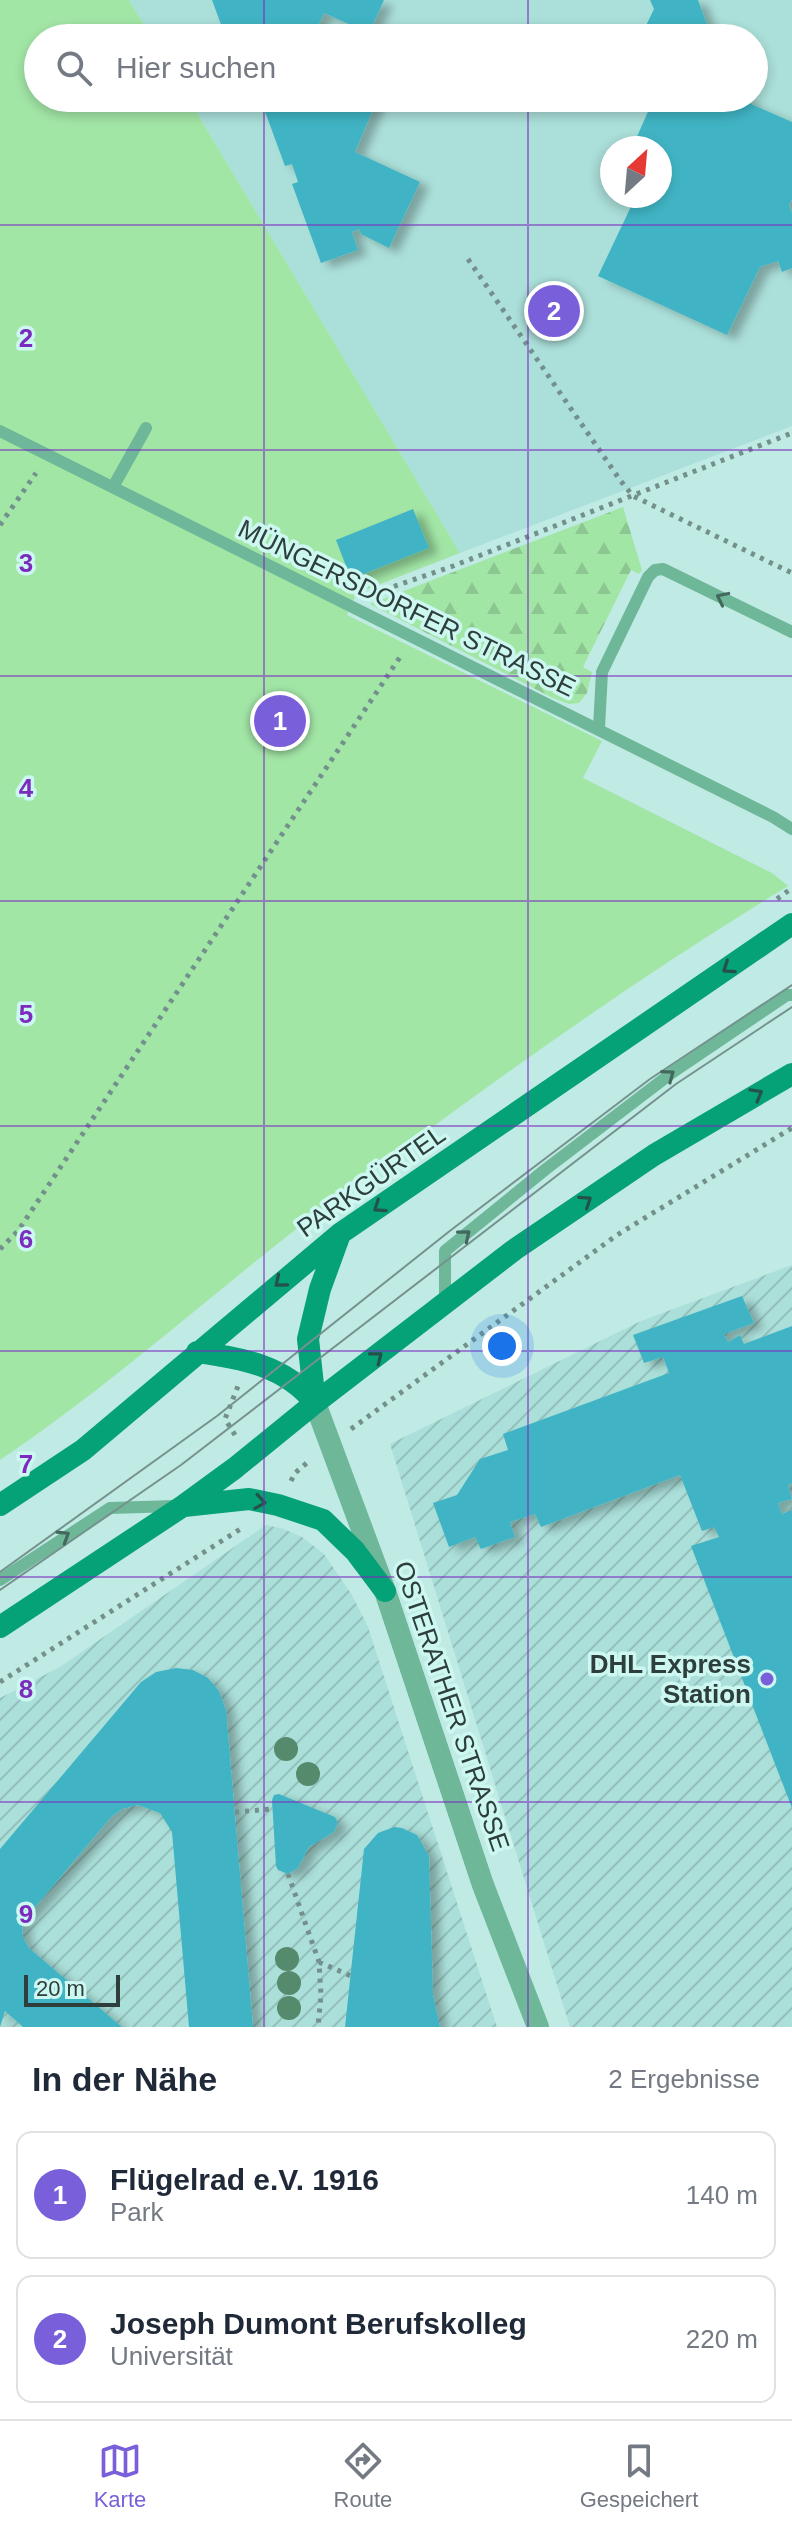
<!DOCTYPE html>
<html lang="de">
<head>
<meta charset="utf-8">
<style>
  body { margin:0; font-family:Helvetica,sans-serif; background:#f6f6f7; color:#1f2937 }
  .compass { position:absolute; left:600px; top:136px; width:72px; height:72px; border-radius:50%; background:#fff; box-shadow:0 4px 12px #0003; rotate:26deg }
  .scale { position:absolute; left:24px; bottom:20px; width:96px; box-sizing:border-box; padding-left:8px; border:4px solid #2d3e3c; border-top:0; font-size:22px; line-height:28px; white-space:nowrap; color:#2d3e3c; -webkit-text-stroke:6px #cdf7f1; paint-order:stroke }
  .you { position:absolute; left:502px; top:1346px; width:28px; height:28px; margin:-20px; border:6px solid #fff; border-radius:50%; background:#1a73e8; box-shadow:0 0 0 12px #1a73e833 }
  .badge { display:grid; place-items:center; width:52px; height:52px; border-radius:50%; background:#7960da; color:#fff; font-size:26px; font-weight:700 }
  .pin { position:absolute; translate:-50% -50%; border:4px solid #fff; box-shadow:0 2px 8px #0006 }
  .list { margin:0; padding:0; list-style:none }
  h2 { display:flex; justify-content:space-between; align-items:center; height:104px; margin:0; padding:0 32px; font-size:34px }
  h2 small { font-size:26px; font-weight:400; color:#747a83 }
  .list li { display:grid; grid-template-columns:52px 1fr auto; gap:24px; align-items:center; box-sizing:border-box; height:128px; margin:0 16px 16px; padding:0 16px; border:2px solid #e0e1e3; border-radius:16px }
  .list b { display:block; font-size:30px; white-space:nowrap }
  .list p { margin:0; font-size:26px; white-space:nowrap; color:#747a83 }
  .list em { font-size:26px; font-style:normal; color:#747a83 }
  .icon { flex:none; width:44px; height:44px; fill:none; stroke:currentColor; stroke-width:2; stroke-linecap:round; stroke-linejoin:round }
  .map { position:relative; flex:none; width:792px; height:2027px; overflow:hidden }
  .search { position:absolute; background:#fff; box-shadow:0 4px 12px #0003; left:24px; right:24px; top:24px; height:88px; display:flex; align-items:center; gap:20px; box-sizing:border-box; padding:0 28px; border-radius:44px; color:#747a83; font-size:30px }
  .sheet { height:392px; background:#fff }
  nav { display:flex; justify-content:space-around; align-items:center; box-sizing:border-box; height:112px; border-top:2px solid #e0e1e3; background:#fff; font-size:22px; color:#747a83 }
  nav a { display:grid; justify-items:center; gap:4px }
  nav .on { color:#7960da }
  .map>svg:first-child { display:block }
</style>
</head>
<body>
<div class="map">
<svg width="792" height="2027" viewBox="0 0 792 2027">
  <defs>
    <pattern id="industrial-furrows" width="10" height="10" patternUnits="userSpaceOnUse" patternTransform="scale(2)"><rect width="10" height="10" fill="#abdfd9"/><path d="M-1 1l2-2M0 10L10 0M9 11l2-2" fill="none" stroke="#93c0bb"/></pattern>
    <pattern id="forest-firs" width="22" height="20" patternUnits="userSpaceOnUse" patternTransform="scale(2)"><rect width="22" height="20" fill="#a2e6a6"/><path d="M5 1l3.5 6h-7zM16 11l3.5 6h-7z" fill="#8cc690"/></pattern>
    <filter id="shadow"><feDropShadow dx="9" dy="5" stdDeviation="4" flood-color="#0004"/></filter>
  </defs>
  <rect width="100%" height="100%" fill="#c0eae4"/>
  <path fill="#abdfd9" fill-rule="evenodd" d="M129 0H792V426L460 553 188 98H754V38H152ZM612 148H660V196H612Z"/>
  <path fill="url(#industrial-furrows)" d="M792 1265V2027H570L390 1444 641 1321Z
    M266 1525 284 1529 302 1537 324 1554 352 1595 368 1627 497 2027H0V1698L60 1667Z"/>
  <path fill="url(#forest-firs)" d="M623 507 642 570 639 574 631 570 583 667 592 672 587 693 579 703 569 704 553 698 370 604Z"/>
  <path fill="#a2e6a6" d="M0 0H129L152 38H38V98H188L460 553 357 593 347 615 602 741 583 778 772 873 788 886C630 982 478 1092 330 1203 219 1287 116 1382 0 1460Z"/>
  <path fill="#40b4c4" filter="url(#shadow)" d="M212 0H384L369 33 324 13 313 38H226Z
    M650 0H698L711 35 718 38H640L654 9Z
    M260 98H378L355 152 420 182 389 248 361 234 359 229 352 232 358 250 321 263 292 184 298 182 292 164 285 166Z
    M654 98H749L751 104 792 122V199L789 205 792 213V268L782 272 778 261 760 267 727 335 598 276 636 196H660V148H632Z
    M413 509 429 548 351 579 336 540Z
    M742 1296 754 1323 724 1334 728 1342 740 1335 744 1344 792 1326V1483L788 1485 792 1499 778 1503 782 1514 792 1510V1808L691 1546 719 1537 714 1527 702 1531 680 1475 541 1527 535 1514 510 1522 515 1537 481 1549 475 1537 449 1547 433 1503 457 1495 480 1459 508 1450 503 1434 669 1373 663 1357 644 1363 633 1335Z
    M176 1668 193 1670 208 1678 219 1691 226 1710 253 2027H189L172 1832 160 1813 138 1805 122 1809 111 1817 26 1918 22 1926 23 1937 29 1948 122 2027H23L5 2011 0 2027V1849L141 1682 156 1672Z
    M279 1794 335 1817 338 1823 334 1832 309 1847 298 1868 288 1874 278 1870 276 1866 272 1800 274 1795Z
    M394 1827 402 1828 417 1835 429 1856 433 1995 440 2027H345L364 1849 378 1833Z"/>
  <g fill="none" stroke-linecap="round" stroke-linejoin="round">
    <path stroke="#73908c" stroke-width="5" stroke-dasharray="4 6" stroke-linecap="butt" d="M468 259 620 480 633 496 792 573
      M0 525 36 473
      M375 593 453 566 792 433
      M777 899 792 888
      M0 1249 18 1231 402 654
      M351 1429 617 1235 792 1128
      M235 1435 225 1419 238 1386
      M291 1481 295 1473 308 1462
      M0 1682 242 1528
      M235 1812 272 1809
      M288 1874 319 1962 321 1995 318 2027
      M319 1962 351 1976"/>
    <path stroke="#6eb799" stroke-width="12" d="M0 431 773 817 792 829
      M113 487 146 428
      M599 728 602 672 648 577 655 570 663 569 792 632
      M445 1304V1251L546 1169 673 1072 787 995H792
      M0 1580 110 1508 175 1506"/>
    <path stroke="#6eb799" stroke-width="22" d="M315 1403 385 1591 483 1885 538 2027"/>
    <path stroke="#05a177" stroke-width="22" d="M197 1352C242 1358 286 1366 315 1403
      M315 1403 308 1339 320 1289 340 1234
      M0 1505 83 1450 341 1233 792 924
      M184 1506 249 1499 278 1505 323 1520 355 1551 385 1591
      M0 1627 183 1506 235 1468 315 1403 514 1250 654 1155 792 1074"/>
    <path stroke="#75928e" stroke-width="2" d="M0 1572 217 1416 451 1230 650 1079 792 985
      M0 1590 181 1465 676 1084 792 1007"/>
  </g>
  <g fill="#568a6d">
    <circle cx="286" cy="1749" r="12"/>
    <circle cx="308" cy="1774" r="12"/>
    <circle cx="287" cy="1959" r="12"/>
    <circle cx="289" cy="1983" r="12"/>
    <circle cx="289" cy="2008" r="12"/>
  </g>
  <defs><path id="oneway-chevron" d="M-2-3.5L2.5 0L-2 3.5" fill="none" stroke-width="1.6" stroke-linecap="round" stroke-linejoin="round" transform="scale(2)"/></defs>
  <g stroke="#44685d">
    <use href="#oneway-chevron" transform="translate(722 598) rotate(-154)"/>
    <use href="#oneway-chevron" transform="translate(669 1075) rotate(-36)"/>
    <use href="#oneway-chevron" transform="translate(465 1235) rotate(-39)"/>
    <use href="#oneway-chevron" transform="translate(64 1536) rotate(-32)"/>
  </g>
  <g stroke="#255248">
    <use href="#oneway-chevron" transform="translate(728 968) rotate(146)"/>
    <use href="#oneway-chevron" transform="translate(757 1094) rotate(-30)"/>
    <use href="#oneway-chevron" transform="translate(586 1201) rotate(-34)"/>
    <use href="#oneway-chevron" transform="translate(379 1207) rotate(146)"/>
    <use href="#oneway-chevron" transform="translate(280 1282) rotate(140)"/>
    <use href="#oneway-chevron" transform="translate(377 1357) rotate(-38)"/>
    <use href="#oneway-chevron" transform="translate(260 1502) rotate(9)"/>
  </g>
  <path fill="none" stroke="#7b2cbf" stroke-width="2" stroke-opacity="0.55" d="M264 0V38M528 0V38M264 98V2027M528 98V2027M0 225H792M0 450H792M0 676H792M0 901H792M0 1126H792M0 1351H792M0 1577H792M0 1802H792"/>
  <circle fill="#7960da" stroke="#cdf7f1" stroke-width="3" cx="767" cy="1679" r="8"/>
  <g text-anchor="middle" dominant-baseline="central" stroke-width="7" stroke-linejoin="round" paint-order="stroke">
    <g font-size="26" fill="#2d3e3c" stroke="#cdf7f1">
      <text transform="translate(407 608) rotate(26)">MÜNGERSDORFER STRASSE</text>
      <text transform="translate(371 1181) rotate(-35)">PARKGÜRTEL</text>
      <text transform="translate(452 1706) rotate(71)">OSTERATHER STRASSE</text>
    </g>
    <g font-size="26" font-weight="bold" fill="#2d3e3c" stroke="#cdf7f1" text-anchor="end">
      <text x="751" y="1664">DHL Express<tspan x="751" dy="30">Station</tspan></text>
    </g>
  </g>
  <g font-size="26" text-anchor="middle" font-weight="bold" fill="#7b2cbf" stroke="#cdf7f1" stroke-width="7" stroke-linejoin="round" paint-order="stroke">
    <text x="26" y="347">2</text>
    <text x="26" y="572">3</text>
    <text x="26" y="797">4</text>
    <text x="26" y="1023">5</text>
    <text x="26" y="1248">6</text>
    <text x="26" y="1473">7</text>
    <text x="26" y="1698">8</text>
    <text x="26" y="1923">9</text>
  </g>
</svg>
<svg class="compass" viewBox="-18 -18 36 36"><path d="M0-13l5 13h-10z" fill="#e53935"/><path d="M0 13l5-13h-10z" fill="#747a83"/></svg>
<div class="scale">20 m</div>
<div class="you"></div>
<div class="pin badge" style="left:280px;top:721px">1</div>
<div class="pin badge" style="left:554px;top:311px">2</div>
<div class="search"><svg class="icon" aria-label="search" viewBox="0 0 24 24"><circle cx="10" cy="10" r="6"/><path d="M15 15l6 6"/></svg>Hier suchen</div>
</div>
<section class="sheet">
<h2>In der Nähe<small>2 Ergebnisse</small></h2>
<ul class="list">
<li><span class="badge">1</span><div><b>Flügelrad e.V. 1916</b><p>Park</p></div><em>140 m</em></li>
<li><span class="badge">2</span><div><b>Joseph Dumont Berufskolleg</b><p>Universität</p></div><em>220 m</em></li>
</ul>
</section>
<nav>
<a class="on"><svg class="icon" aria-label="map" viewBox="0 0 24 24"><path d="M3 6l6-2 6 2 6-2v14l-6 2-6-2-6 2zM9 4v14M15 6v14"/></svg>Karte</a>
<a><svg class="icon" aria-label="directions" viewBox="0 0 24 24"><path d="M12 3l9 9-9 9-9-9zM9 14v-3h6M13 9l2 2-2 2"/></svg>Route</a>
<a><svg class="icon" aria-label="saved" viewBox="0 0 24 24"><path d="M7 4h10v16l-5-4-5 4z"/></svg>Gespeichert</a>
</nav>
</body>
</html>
